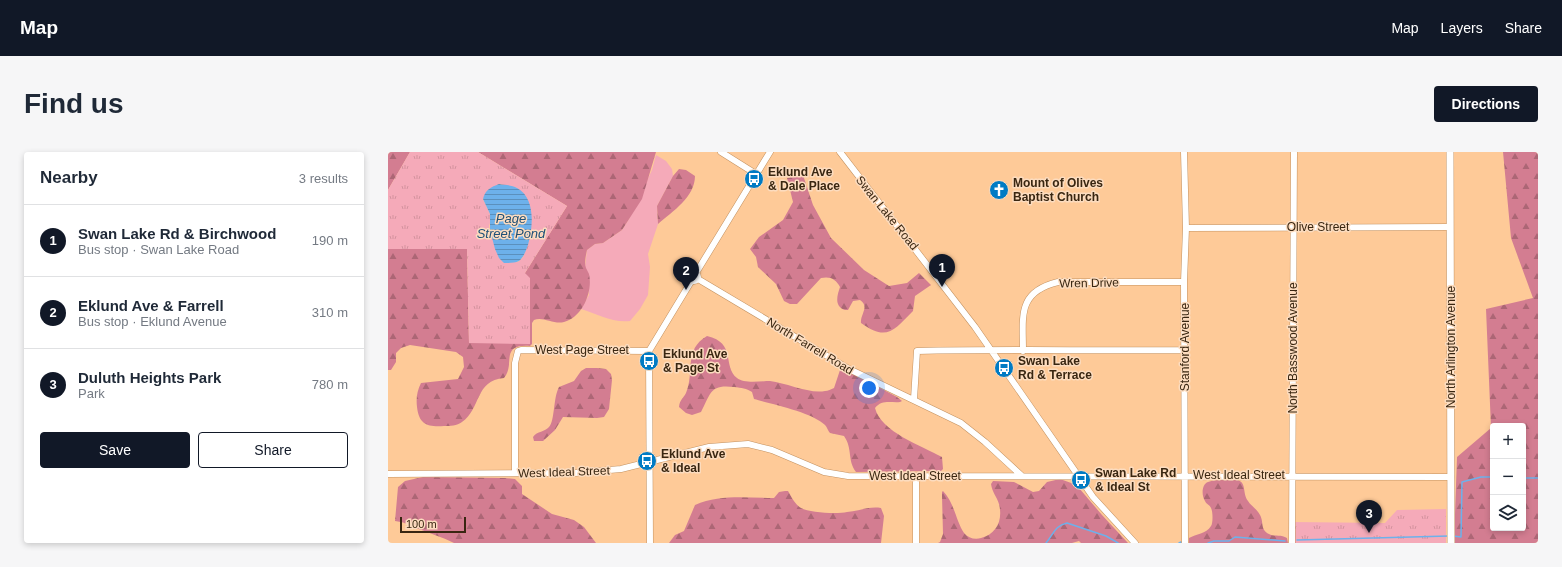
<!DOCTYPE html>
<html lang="en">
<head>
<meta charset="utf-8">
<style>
  body { margin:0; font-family:Arial,sans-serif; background:#f6f6f7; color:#1f2937 }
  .controls { position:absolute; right:12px; bottom:12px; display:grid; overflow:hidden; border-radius:4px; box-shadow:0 2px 6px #0003 }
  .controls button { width:36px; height:36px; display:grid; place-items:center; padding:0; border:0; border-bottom:1px solid #e0e1e3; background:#fff; color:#1f2937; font:20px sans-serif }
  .scale { position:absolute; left:12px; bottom:10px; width:66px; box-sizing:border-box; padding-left:4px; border:2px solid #392611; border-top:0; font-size:11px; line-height:14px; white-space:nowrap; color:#392611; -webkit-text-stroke:3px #fcdcbf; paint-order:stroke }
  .you { position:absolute; left:481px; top:236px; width:14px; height:14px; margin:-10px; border:3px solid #fff; border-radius:50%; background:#1a73e8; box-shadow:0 0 0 6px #1a73e833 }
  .badge { display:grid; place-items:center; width:26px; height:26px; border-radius:50%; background:#111827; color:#fff; font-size:13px; font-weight:700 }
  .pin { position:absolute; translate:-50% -33px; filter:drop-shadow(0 1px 2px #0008) }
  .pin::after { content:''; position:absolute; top:21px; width:14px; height:12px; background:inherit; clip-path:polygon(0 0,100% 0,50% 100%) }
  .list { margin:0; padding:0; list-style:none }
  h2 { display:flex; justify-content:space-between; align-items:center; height:52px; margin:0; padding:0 16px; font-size:17px }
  h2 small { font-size:13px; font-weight:400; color:#747a83 }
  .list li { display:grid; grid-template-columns:26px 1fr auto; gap:12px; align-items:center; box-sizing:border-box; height:72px; padding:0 16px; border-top:1px solid #e0e1e3 }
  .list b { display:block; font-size:15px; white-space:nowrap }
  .list p { margin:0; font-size:13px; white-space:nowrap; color:#747a83 }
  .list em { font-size:13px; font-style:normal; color:#747a83 }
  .actions { display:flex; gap:8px; padding:12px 16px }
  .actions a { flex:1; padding:9px 0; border:1px solid #111827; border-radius:4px; text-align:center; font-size:14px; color:#111827 }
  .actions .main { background:#111827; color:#fff }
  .icon { flex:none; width:22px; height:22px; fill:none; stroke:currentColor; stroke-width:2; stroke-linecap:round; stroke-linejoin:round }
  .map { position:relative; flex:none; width:1150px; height:391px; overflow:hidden; border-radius:4px }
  header { display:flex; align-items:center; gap:24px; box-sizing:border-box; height:56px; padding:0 20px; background:#111827; color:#fff }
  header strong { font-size:19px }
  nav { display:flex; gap:22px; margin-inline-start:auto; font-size:14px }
  .intro { display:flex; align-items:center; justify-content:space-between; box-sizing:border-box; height:96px; padding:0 24px }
  h1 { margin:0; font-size:28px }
  .button { padding:10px 18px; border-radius:4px; background:#111827; color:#fff; font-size:14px; font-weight:700 }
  main { display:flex; gap:24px; padding:0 24px }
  aside { flex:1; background:#fff; border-radius:4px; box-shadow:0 2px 6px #0003 }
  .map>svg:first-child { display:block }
</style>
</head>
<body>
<header>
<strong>Map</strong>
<nav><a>Map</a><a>Layers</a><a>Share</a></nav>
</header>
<div class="intro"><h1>Find us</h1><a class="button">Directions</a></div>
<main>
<aside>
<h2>Nearby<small>3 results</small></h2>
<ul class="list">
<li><span class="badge">1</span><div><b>Swan Lake Rd &amp; Birchwood</b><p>Bus stop · Swan Lake Road</p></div><em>190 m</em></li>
<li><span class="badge">2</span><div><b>Eklund Ave &amp; Farrell</b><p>Bus stop · Eklund Avenue</p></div><em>310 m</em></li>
<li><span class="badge">3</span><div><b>Duluth Heights Park</b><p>Park</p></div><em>780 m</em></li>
</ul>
<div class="actions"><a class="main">Save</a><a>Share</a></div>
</aside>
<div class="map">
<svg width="1150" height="391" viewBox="0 0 1150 391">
  <defs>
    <pattern id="forest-firs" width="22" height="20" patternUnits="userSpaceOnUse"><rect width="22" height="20" fill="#d37d91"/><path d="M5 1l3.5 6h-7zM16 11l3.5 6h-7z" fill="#ac6675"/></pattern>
    <pattern id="park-tufts" width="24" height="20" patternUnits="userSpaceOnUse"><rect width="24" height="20" fill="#f5aab9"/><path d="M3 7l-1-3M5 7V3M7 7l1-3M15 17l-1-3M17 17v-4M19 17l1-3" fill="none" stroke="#d3929e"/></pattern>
    <pattern id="water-rules" width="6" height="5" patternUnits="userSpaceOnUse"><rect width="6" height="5" fill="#6db1eb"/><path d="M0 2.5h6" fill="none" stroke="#5b90bd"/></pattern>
  </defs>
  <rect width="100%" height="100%" fill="#feca98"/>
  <path fill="#f5aab9" d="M268 3 278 9 284 17 285 24 269 54 270 72 260 102 262 115 260 143 252 157 242 169C224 171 209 162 193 157L201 143 197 115 199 98 207 92 215 91 234 78 241 67 264 18Z"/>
  <path fill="url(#forest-firs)" fill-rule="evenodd" d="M0 0H22L0 38Z
    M90 0H268L254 47 234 78 215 91 207 92 199 98C198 103 196 111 198 116 199 118 200 120 201 122 205 139 195 165 176 170 166 173 155 164 146 168L144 171V192L142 194C111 192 128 212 116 226 87 228 93 257 74 270 69 274 62 274 56 274 40 275 31 273 29 255 28 246 29 239 33 231L70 227 76 215 75 205 68 200 22 193 13 196 8 201V210L3 218H0V97H79L81 191 137 121 179 54Z
    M1115 0H1150V391H1066L1069 305 1103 276 1098 157 1145 146 1123 86ZM1105 274H1135V376H1105Z
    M291 17 298 18 307 24C307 45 285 59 270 72L269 54 285 24Z
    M415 23 425 53 443 86 476 118 501 134 519 131 531 121 543 133 527 144 525 159C506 178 499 190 473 171 472 162 482 155 472 148L465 149 460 158H457C446 154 449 144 452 135 448 127 442 124 433 126L409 152H402L396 149 388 132 370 115 368 105 362 97 371 85 395 68 405 50 399 26Z
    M319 184C349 191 334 214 349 226 356 232 373 229 382 229 399 231 421 242 437 239 440 239 443 237 446 236L453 215 509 245 514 249 512 250C503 251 494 247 487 256 493 280 534 294 554 305L555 317 553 319 468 320C459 308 465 297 456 284L442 281C440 279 439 275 437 273 424 260 383 252 366 247L364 240C358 236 354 236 346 235 322 232 323 241 313 260L304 263 298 261 291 255C292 247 295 247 298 241 307 220 295 198 319 184Z
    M209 216 218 217 223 222 224 228 221 257 216 265 209 266 175 265 167 278 155 289H146L145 285C149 279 157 280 161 275 167 269 165 246 171 235L186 229 193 219 198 216Z
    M35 325 116 326 127 327 134 334V342L164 362 186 368 196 375 208 391H66C54 385 41 381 28 376 20 372 15 370 7 369L10 335 17 329Z
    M672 327 686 332 691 336 714 363 740 391H693L691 389 684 391H550L552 390 555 382 554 344V340L555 339C566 350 568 369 576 381 580 386 587 388 593 386 609 382 615 368 611 352 609 345 604 340 603 332L605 329 626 330 645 340 651 339 659 330Z
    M849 328C859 330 854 341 860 349 863 354 869 357 872 363 876 370 872 378 881 382 887 385 893 382 899 386L900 391H801V386C808 382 818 382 823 374 825 371 825 360 823 356 822 353 818 352 817 349 813 343 814 332 820 330 829 327 840 328 849 328Z
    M397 339H400C404 346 407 352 413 356 422 361 450 362 459 360 471 359 481 354 493 356L496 364 493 391H281L287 383 296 379 307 353C332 342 359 346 386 346L391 340Z"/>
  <path fill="url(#park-tufts)" fill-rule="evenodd" d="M22 0H90L179 54 137 121 142 126V192L81 191 79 97H0V38ZM111 32 129 36 143 83 135 105 130 110H126L104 86 101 74 103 68 102 62 95 47Z
    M1058 357V391H904V370L997 371 1009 358Z"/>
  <path fill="url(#water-rules)" d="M111 32C116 33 124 33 129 36 148 46 145 76 140 93 138 98 136 105 131 109 127 111 121 111 116 111L111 106 107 97 102 78V62L95 47C97 38 103 35 111 32Z"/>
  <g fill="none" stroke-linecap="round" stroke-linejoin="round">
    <path stroke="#6db1eb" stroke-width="1.5" d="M1135 326H1150
      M1065 384 1073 385 1074 330 1093 325H1105
      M909 388 1061 384
      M658 391C666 382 666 374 679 371L718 384 730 391
      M791 391 793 390
      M820 391 826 389H841L847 385 897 389"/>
    <defs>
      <path id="minor" d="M333 0 368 22
        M452 0 587 175 705 345 747 391
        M796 0 798 76 796 130 797 391
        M798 76 1062 75
        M308 121 382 0
        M302 125a4 4 0 1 1 8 0a4 4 0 1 1-8 0Z
        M310 127 461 217 573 271 597 290 634 324
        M635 199C635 164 629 140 670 130H796
        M526 247 529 199C618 197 707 199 796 198
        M127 321V211L130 199 133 198 261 199
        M0 322 187 321 233 317 321 295 360 292 384 298 436 320 460 324 1063 325
        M528 324V391
        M262 391 261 199 304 128
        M904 391 906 0"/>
      <path id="major" d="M1062 0 1063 391"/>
    </defs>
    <use href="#minor" stroke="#c39261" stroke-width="7"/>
    <use href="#major" stroke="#c39261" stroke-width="8"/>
    <use href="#minor" stroke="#fff" stroke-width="6"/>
    <use href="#major" stroke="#fff" stroke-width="7"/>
  </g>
  <defs>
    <symbol id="bus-disc" viewBox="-11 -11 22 22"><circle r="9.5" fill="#007bc4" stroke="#fcdcbf"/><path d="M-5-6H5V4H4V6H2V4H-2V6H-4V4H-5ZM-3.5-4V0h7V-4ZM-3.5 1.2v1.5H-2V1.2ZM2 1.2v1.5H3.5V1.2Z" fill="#fff"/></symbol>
    <symbol id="church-disc" viewBox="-11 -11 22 22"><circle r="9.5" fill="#007bc4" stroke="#fcdcbf"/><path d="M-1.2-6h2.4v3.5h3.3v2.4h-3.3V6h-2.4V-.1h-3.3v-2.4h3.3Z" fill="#fff"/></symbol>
  </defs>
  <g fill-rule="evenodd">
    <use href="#bus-disc" x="355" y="16" width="22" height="22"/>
    <use href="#church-disc" x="600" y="27" width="22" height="22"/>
    <use href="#bus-disc" x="250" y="198" width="22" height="22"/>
    <use href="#bus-disc" x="605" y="205" width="22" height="22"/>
    <use href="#bus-disc" x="248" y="298" width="22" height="22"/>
    <use href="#bus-disc" x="682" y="317" width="22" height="22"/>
  </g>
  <g text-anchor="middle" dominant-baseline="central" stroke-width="3" stroke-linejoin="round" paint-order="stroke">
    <g font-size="12" font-weight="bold" fill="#392611" stroke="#fcdcbf" text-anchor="start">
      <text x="380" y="20">Eklund Ave<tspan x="380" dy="14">&amp; Dale Place</tspan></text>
      <text x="625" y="31">Mount of Olives<tspan x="625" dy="14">Baptist Church</tspan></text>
      <text x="275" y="202">Eklund Ave<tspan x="275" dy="14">&amp; Page St</tspan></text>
      <text x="630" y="209">Swan Lake<tspan x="630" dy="14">Rd &amp; Terrace</tspan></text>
      <text x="273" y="302">Eklund Ave<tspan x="273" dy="14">&amp; Ideal</tspan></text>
      <text x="707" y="321">Swan Lake Rd<tspan x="707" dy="14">&amp; Ideal St</tspan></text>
    </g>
    <g font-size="12" fill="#392611" stroke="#fcdcbf">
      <text transform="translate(499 61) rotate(51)">Swan Lake Road</text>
      <text x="930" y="75">Olive Street</text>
      <text transform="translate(701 131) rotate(-1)">Wren Drive</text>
      <text transform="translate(422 194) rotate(31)">North Farrell Road</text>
      <text transform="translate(797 195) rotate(-90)">Stanford Avenue</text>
      <text transform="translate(1063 195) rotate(-90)">North Arlington Avenue</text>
      <text transform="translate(905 196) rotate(-90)">North Basswood Avenue</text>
      <text x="194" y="198">West Page Street</text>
      <text transform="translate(176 320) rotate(-2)">West Ideal Street</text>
      <text x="851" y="323">West Ideal Street</text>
      <text x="527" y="324">West Ideal Street</text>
    </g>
    <g font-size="13" font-style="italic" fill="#205178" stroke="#fcdcbf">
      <text x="123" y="66">Page<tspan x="123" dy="15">Street Pond</tspan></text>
    </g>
  </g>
</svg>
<div class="controls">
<button>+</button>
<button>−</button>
<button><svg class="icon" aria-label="layers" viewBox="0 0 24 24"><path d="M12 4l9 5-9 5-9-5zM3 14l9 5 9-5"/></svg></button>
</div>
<div class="scale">100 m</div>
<div class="you"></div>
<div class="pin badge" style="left:554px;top:135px">1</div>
<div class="pin badge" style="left:298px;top:138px">2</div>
<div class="pin badge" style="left:981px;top:381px">3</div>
</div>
</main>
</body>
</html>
